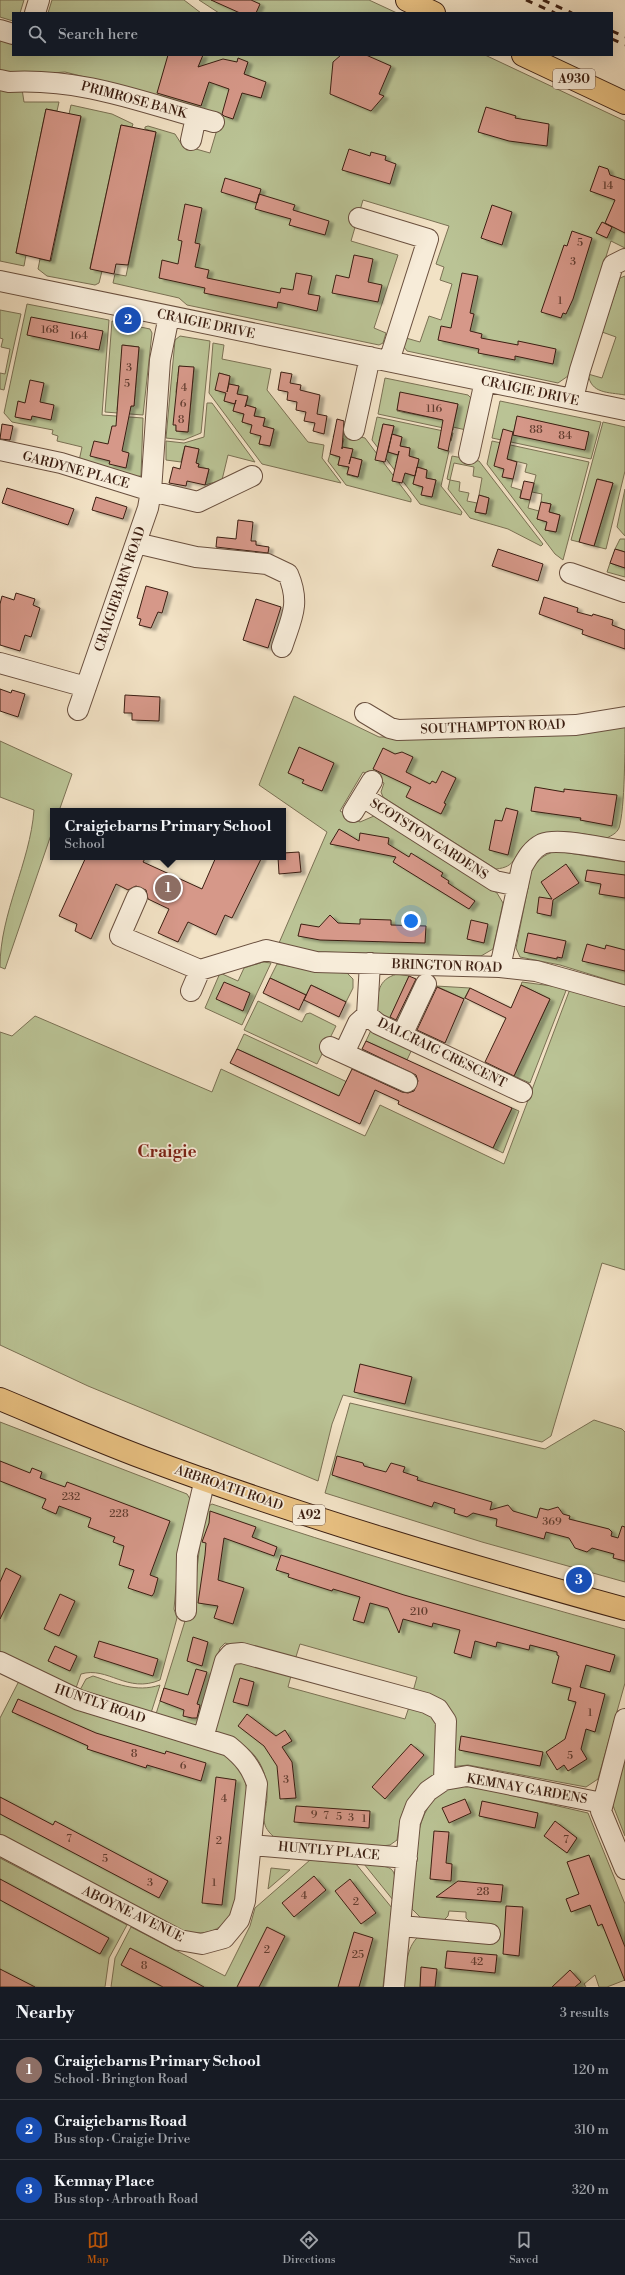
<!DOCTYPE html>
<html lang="en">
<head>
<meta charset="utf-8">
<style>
  body { margin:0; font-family:"Libre Bodoni",serif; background:#20242c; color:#f1f3f6 }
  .you { position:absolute; left:411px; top:921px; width:14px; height:14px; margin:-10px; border:3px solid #fff; border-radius:50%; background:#1a73e8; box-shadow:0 0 0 6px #1a73e833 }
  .badge { display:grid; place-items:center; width:26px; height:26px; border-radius:50%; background:#b45309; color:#fff; font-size:13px; font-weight:700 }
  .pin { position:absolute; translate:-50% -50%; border:2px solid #fff; box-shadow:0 1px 4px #0006 }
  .popup { position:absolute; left:50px; top:808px; width:236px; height:52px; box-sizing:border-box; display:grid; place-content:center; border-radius:0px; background:#171b24; filter:drop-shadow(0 1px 3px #0005); font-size:13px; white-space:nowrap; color:#9ea1a6 }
  .popup b { font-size:15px; color:#f1f3f6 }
  .popup::after { content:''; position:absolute; left:50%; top:100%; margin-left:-8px; border:8px solid transparent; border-top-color:#171b24 }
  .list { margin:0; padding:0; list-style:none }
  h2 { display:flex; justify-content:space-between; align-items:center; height:52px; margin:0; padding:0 16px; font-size:17px }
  h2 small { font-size:13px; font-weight:400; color:#9ea1a6 }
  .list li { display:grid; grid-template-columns:26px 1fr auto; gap:12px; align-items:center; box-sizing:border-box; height:60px; padding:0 16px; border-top:1px solid #363941 }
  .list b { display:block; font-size:15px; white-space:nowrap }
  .list p { margin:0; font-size:13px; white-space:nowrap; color:#9ea1a6 }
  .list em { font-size:13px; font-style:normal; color:#9ea1a6 }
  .icon { flex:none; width:22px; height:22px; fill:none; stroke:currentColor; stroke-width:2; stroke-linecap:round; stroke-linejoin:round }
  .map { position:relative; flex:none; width:625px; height:1987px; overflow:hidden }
  .search { position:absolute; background:#171b24; box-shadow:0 4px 16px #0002; left:12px; right:12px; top:12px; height:44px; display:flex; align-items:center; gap:10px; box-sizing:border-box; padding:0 14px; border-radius:0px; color:#9ea1a6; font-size:15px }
  .sheet { height:232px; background:#171b24 }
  nav { display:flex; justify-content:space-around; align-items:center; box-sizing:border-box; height:56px; border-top:1px solid #363941; background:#171b24; font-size:11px; color:#9ea1a6 }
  nav a { display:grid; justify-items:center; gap:2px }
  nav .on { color:#b45309 }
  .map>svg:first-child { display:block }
</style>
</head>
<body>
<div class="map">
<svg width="625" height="1987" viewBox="0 0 625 1987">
  <defs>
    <filter id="shadow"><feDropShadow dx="4.5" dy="2.5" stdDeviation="1" flood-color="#0004"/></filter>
  </defs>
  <rect width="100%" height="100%" fill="#f2e2c5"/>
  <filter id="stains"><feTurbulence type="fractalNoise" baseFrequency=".005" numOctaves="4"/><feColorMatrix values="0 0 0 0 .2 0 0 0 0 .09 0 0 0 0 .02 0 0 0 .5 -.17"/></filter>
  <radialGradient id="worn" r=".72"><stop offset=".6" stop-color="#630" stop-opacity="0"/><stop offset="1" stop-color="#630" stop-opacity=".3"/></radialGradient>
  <path fill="#bac395" stroke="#7b7154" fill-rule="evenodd" d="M0 0H24L20 13H13V21L0 17Z
    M52 0H184L201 13H48Z
    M199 0H369L397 13H219Z
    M4 40 13 43V55H485L625 121V248L611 241 568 376 558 383 407 351 404 347 406 338 420 342 429 316 441 320 452 284 440 280 444 267 436 264 449 226 363 200 351 241 398 255 374 328 386 333 383 343 379 345 187 305 179 298 113 283 115 274 126 276 156 132 145 129V127L148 126 175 134 182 145 210 153 221 116 156 95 65 72 25 75 0 72V42Z
    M0 87 22 89 24 102H59L57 111 46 109 16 253 26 255 24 266 0 261Z
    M71 105 112 114 133 124 132 127 121 125 90 268 102 271 99 283 95 285 47 276 38 269 40 259 51 261 81 117 69 114Z
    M625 276V395C608 392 591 394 588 374L602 378 616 337 602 332 620 278Z
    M27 304 109 320 102 415 143 418 141 476 133 477 79 461 82 447 57 441 58 436 52 434 53 430 12 422 4 413Z
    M0 310 21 314 4 390 0 389V373L5 374 10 349 1 347 3 339 0 338Z
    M112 321 150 329 152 333 143 415 105 412ZM123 345 139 347 134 406H131L130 411 117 410Z
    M180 336 210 341 201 433 184 440 166 438 175 340ZM179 366 194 368 188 432 176 431V399H179L176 392 177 382H180L181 376H178Z
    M213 343 224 345 222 359 271 369 267 390 308 442 324 445 322 458 341 483 262 464 209 393ZM219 373 230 376 229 384 239 386 237 394 248 397 246 405 256 408 254 416 265 418 263 426 274 429 270 446 259 444 261 436 252 425 242 422 244 414 233 411 235 404 224 401 226 393Z
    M385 378 468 395 472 399 466 430 453 427V430L378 414ZM400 393 458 404 454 422 397 411Z
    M500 401 601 422 591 459 492 438ZM517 417 588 432H589L513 435Z
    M207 403H212L255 462 228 455 222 480 205 485 209 469 198 467 199 464 196 463 199 449 185 446 181 462 166 460V441L184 443 204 437Z
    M377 417 453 433 451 441 440 438 438 448 449 451 441 486 462 512 461 515 420 504 372 440ZM383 424 394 426 392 434 402 437 400 446 410 448 409 456 419 459 417 467 427 470 426 478 436 480 432 497 422 495 423 487 413 484 415 476 405 473 406 465 396 463 398 455 388 452 390 444 379 441Z
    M603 422 625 427V471L606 549 594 546 613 483 598 479 579 542 571 540Z
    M336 431 365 438 411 499V502L346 485 328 461 330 454 340 457 338 465 349 467 347 475 358 477 362 460 351 457 352 449 342 447 344 439 333 437Z
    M492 441 589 462 563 560 555 554 487 464ZM507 459 527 464 525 472 536 475 532 492 542 494 541 502 551 504 549 512 560 515 556 532 545 530 547 522 537 519 539 511 528 508 530 500 520 498 521 490 511 487 513 479 503 477Z
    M452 456 479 461 543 544 541 546 508 529 470 518 448 489 450 480 447 479ZM454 463 474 467 473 476 482 478 479 495 489 498 486 514 475 512 477 503 467 501 469 493 459 491 460 482 450 480Z
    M625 489V536L617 527Z
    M620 539H625V552L615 549Z
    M610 563 625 568V577L607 572Z
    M294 696 379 737H450L625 722C625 746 625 809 619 828 616 834 612 835 607 838 581 834 544 823 524 845 513 857 516 867 496 869L383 797 381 792 384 783 363 772 340 811 360 822 374 816 497 893 503 903 493 949 481 956 317 952 279 943 327 832 259 785Z
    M0 741 72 774 59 811H53V829L5 969 0 967C0 913 30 863 34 810L0 797Z
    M556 851 625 862V985L560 965 520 957 516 948 531 872C537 860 543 855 556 851Z
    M263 962 271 963 242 1025 205 1008 220 973 238 981 244 968Z
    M277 964 317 971 347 973 353 979V988L346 1002 311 985 306 995 270 978Z
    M397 974 409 976 390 1018 375 1011C379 992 377 980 397 974Z
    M522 982 567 988 530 1083 514 1076 550 999 521 985Z
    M436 986 470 988 464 999Z
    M570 989 625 1006V1270L602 1263 551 1436 542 1442 343 1395 332 1424 318 1481 88 1386 0 1345V1032L12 1036 35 1016 212 1092 221 1069 365 1136 380 1105 504 1164Z
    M258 1001 302 1022 306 1014 310 1013 336 1026 317 1064 244 1030Z
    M372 1028 413 1047 407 1060 366 1041Z
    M244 1034 373 1094 367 1109 237 1049Z
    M412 1075 507 1118 512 1108 519 1111 503 1153 493 1148 499 1133 405 1089Z
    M350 1403 545 1449 594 1420 622 1429 625 1432V1582L482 1542 325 1493Z
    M0 1422 187 1494 190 1499 180 1541 174 1609 177 1618 160 1680C127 1694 108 1666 81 1674L76 1688 0 1651Z
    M212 1504C349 1550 486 1591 625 1629V1683L598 1779 586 1787 468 1765 449 1767 451 1721 412 1695 417 1677 300 1644 294 1663 225 1643 220 1648 199 1723 195 1726 156 1714 185 1621 191 1619 200 1544 207 1507Z
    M235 1660 292 1672 288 1687 405 1719 410 1704 440 1721 439 1772C408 1790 402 1806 397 1840L390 1845 382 1846 274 1837C258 1823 266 1815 267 1797 268 1761 249 1743 216 1732L214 1728Z
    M93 1676C115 1683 136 1693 160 1685L151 1713 80 1690 86 1679Z
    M19 1681 81 1711 224 1755C243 1769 245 1776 248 1798 245 1820 243 1841 240 1863 236 1902 236 1940 183 1932L0 1836V1718Z
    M625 1756V1836L612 1803Z
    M471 1786 588 1813 625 1904V1980L607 1987H599L595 1975 584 1984 586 1987H404C406 1970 405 1948 419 1936L493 1944 494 1925 470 1922 466 1918V1912L449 1911 448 1916 444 1920 421 1918 412 1909C415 1871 409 1801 453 1787 458 1786 465 1786 471 1786Z
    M0 1858 127 1925 109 1958 105 1987H0Z
    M310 1860 356 1864 392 1908 383 1987H111L115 1958 131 1927 225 1976 250 1926 255 1908Z
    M364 1864C397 1867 397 1866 393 1900Z
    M271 1868 290 1870 268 1889Z"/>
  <path fill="#d69889" stroke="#3c1f12" filter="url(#shadow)" d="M211 0H251L260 4 256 13H240Z
    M168 55H203L198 67 223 59 237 62 238 58 248 62 244 74 266 82 261 98 242 93 233 119 224 116 222 114 229 89 209 82 201 106 157 93Z
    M341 55H366L391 66 379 94 384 96 371 111 330 94 333 62Z
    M486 107 516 116 515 118 549 124 547 146 509 141 478 132Z
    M46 109 81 116 50 261 16 253Z
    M121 125 156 132 128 265 116 264 114 274 90 269Z
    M349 149 370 156 371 152 386 156 385 160 396 164 390 184 342 170Z
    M599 166 608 169 610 175 625 180V233L605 223 615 200 590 191Z
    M225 178 261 189 257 203 221 192Z
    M259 194 295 205 293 210 329 221 325 235 289 225 291 219 255 209Z
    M185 204 202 208 195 243 200 244 195 267 209 270 207 278 280 293 281 288 293 290 296 273 312 276 308 294 320 296 317 311 278 302 277 308 204 293 205 288 159 278 162 260 178 264 182 241 178 240Z
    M492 205 512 212 502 245 481 238Z
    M602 222 612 227 607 238 596 233Z
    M572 231 592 238 573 299 566 314 563 313 561 318 541 312 564 245 567 246Z
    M354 255 373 259 368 282 382 285 378 302 332 293 336 275 349 278Z
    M462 273 478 276 470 313 474 314 470 331 482 334 481 338 518 345V341L556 349 553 364 515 356V360L478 353 479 349 438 340 441 326 451 328Z
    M31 317 103 331 99 350 27 335Z
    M122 345 139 347 134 406H131L122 451 129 453 126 468 109 464 110 461 90 456 94 441 108 444 112 426H116Z
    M179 366 194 367 188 432 176 431V425H173Z
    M281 372 292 374 290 383 301 385 300 390 320 395 317 414 327 416 324 434 313 431 315 423 304 421 306 412 296 410 297 402 287 400 288 392 278 390Z
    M219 373 230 376 227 392 229 384 239 386 237 394 248 396 245 407 246 405 256 408 254 416 265 418 263 426 274 429 270 446 259 444 261 436 250 433 252 425 242 422 244 414 233 411 236 400 235 404 224 401 226 393 215 390Z
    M30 380 44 383 40 402 54 405 51 420 32 416 31 420 15 417 18 401 25 403Z
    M400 392 458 404 448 451 438 448 443 420 397 410Z
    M517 416 589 432 585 450 513 435Z
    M337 419 344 421 342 449V447L353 449 349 464 351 457 362 460 358 477 347 474 349 467 338 465 340 457 330 454Z
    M2 424 13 426 10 440 0 439Z
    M383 424 394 426 385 462 375 460Z
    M503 429 513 432 507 459 517 462 513 479 502 477 504 469 494 466Z
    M392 434 402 437 400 446 410 448 409 456 419 459 415 476 405 473 402 483 392 481 399 451 398 455 388 452Z
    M185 446 199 449 196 463 199 464 198 467 209 469 205 485 187 481 186 486 169 483 173 467 180 469Z
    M417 467 427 470 426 478 436 480 432 497 421 495 423 487 413 484Z
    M597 479 613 483 594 546 579 542Z
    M524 481 534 483 530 500 520 498Z
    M7 488 74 509 68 525 2 503Z
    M479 495 489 498 486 514 475 512Z
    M96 497 127 507 123 519 92 510Z
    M541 502 551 504 549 512 560 515 556 532 545 530 547 522 537 519Z
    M238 520 253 522 251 541H256V545L269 547 268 553 216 547 217 537 236 539Z
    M498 549 543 564 538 581 492 566Z
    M615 549 625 552V568L610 563Z
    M146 586 168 592 162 613 158 612 151 628 139 625 141 619 137 618Z
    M16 593 35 599 33 605 40 608 31 637 25 635 20 651 0 645V604L2 596 14 600Z
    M544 597 578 608 577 612 592 616 593 614 613 620 612 625 625 630V649L582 634 583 630 539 614Z
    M256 599 281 607 268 648 243 640Z
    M0 689 11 693 12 690 25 694 18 717 0 711Z
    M125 695 160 697 159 721 132 720V713H124Z
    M299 747 334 763 322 791 302 783 304 780 288 773Z
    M383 748 395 754 402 752 413 757 406 772 430 784 432 781 436 783 442 771 456 778 444 803 446 804 441 814 406 797 411 787 373 769Z
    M535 787 564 792V789L617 795 612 826 580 820 581 818 531 811Z
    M506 808 518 811 508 855 489 850 495 820 502 821Z
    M339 829 359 841 360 833 389 838 388 844 409 857 411 853 443 873 441 876 449 881 448 883 475 901 469 909 393 862 396 857 330 844Z
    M299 852 301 872 279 874 278 857H283V853Z
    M86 857H146L143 862 202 889 216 857H262L232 918 225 915 216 935 188 922 178 942 158 933 169 909 148 899 146 890 136 886 128 890 116 884 91 939 75 931 77 924 59 916Z
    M566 864 579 883 553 900 551 916 537 913 539 897 552 899 541 882Z
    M587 870 625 875V898L599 894 601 884 585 881Z
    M330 915 338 923 360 924V919L391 920V925L426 926 425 943 320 940 298 936 301 924 319 927Z
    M471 920 488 924 484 943 467 939Z
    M528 933 566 941 562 958 557 957V959L524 952Z
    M587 944 605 949 606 945 625 950V971L582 961Z
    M409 976 416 979 396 1020 390 1017Z
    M270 978 306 995 299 1010 263 993Z
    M224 982 250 993 243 1011 216 999Z
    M311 985 346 1002 339 1017 304 1000Z
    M521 985 550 999 514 1076 485 1062 506 1018 465 998 470 988 511 1008Z
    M437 987 464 999 445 1043 417 1030Z
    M366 1041 512 1108 493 1148 398 1104 399 1101 375 1090 360 1124 230 1063 237 1049 339 1096 352 1069 402 1092 408 1093 414 1091 418 1081 416 1075 362 1049Z
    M360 1364 412 1377 405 1404 354 1392Z
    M337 1456 363 1463 364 1466 386 1472 391 1463 405 1467 403 1472 418 1477 417 1480 492 1502 490 1510 508 1505 513 1511 537 1518 540 1508 548 1510 558 1507 563 1514 570 1516 569 1519 609 1529 612 1532 611 1536 618 1538 622 1526 625 1527V1561L613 1558 614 1554 592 1548 587 1552 575 1548 569 1538 546 1532 544 1539 522 1533 496 1526 497 1519 473 1513 467 1517 454 1513 455 1509 434 1502 432 1507 332 1475Z
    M0 1461 30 1473 32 1468 42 1472 40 1478 65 1487 67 1482 170 1521 150 1575 158 1578 154 1593 152 1596 128 1588 134 1570 119 1565 124 1546 113 1542 115 1537 88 1527 91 1518 59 1506 56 1514 42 1508 46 1499 0 1481Z
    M210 1511 256 1527 252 1537 277 1547 274 1556 224 1538 218 1580 244 1588 233 1624 214 1618 218 1606 198 1603 205 1555 206 1543 202 1542 209 1523Z
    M281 1555 404 1595 615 1655 610 1672 586 1665 580 1687 605 1694 595 1732 586 1729 581 1749 587 1759 568 1771 564 1765 557 1770 546 1752 565 1739 576 1702 568 1700 571 1688 552 1683 559 1656 557 1655V1652L530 1645 529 1650 497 1642 496 1647 475 1641 471 1658 454 1653 460 1630 433 1623 432 1627 403 1619 399 1633 388 1608 370 1603 364 1623 353 1620 360 1597 333 1589 332 1591 288 1577 289 1574 276 1570Z
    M6 1568 21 1576 0 1619V1582Z
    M60 1594 75 1601 59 1636 44 1629Z
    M193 1637 208 1642 202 1666 187 1661Z
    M99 1641 158 1659 153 1676 94 1657Z
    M55 1646 77 1656 70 1671 48 1661Z
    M196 1669 207 1672 197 1704 200 1705 197 1718H192L183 1716 184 1710 160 1701 164 1688 188 1695Z
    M240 1678 254 1682 248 1706 233 1702Z
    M18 1699 96 1733 165 1754 166 1751 206 1763 201 1781 147 1765 146 1768 87 1749 88 1746 12 1712Z
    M247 1714 276 1736 285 1730 292 1741 282 1747 292 1762 296 1798 280 1799 277 1766 264 1746 238 1726Z
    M461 1736 543 1752 540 1766 459 1750Z
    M411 1744 424 1755 385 1799 372 1787Z
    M216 1777 236 1780 222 1905 202 1903Z
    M0 1797 53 1825 55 1821 168 1881 159 1898 0 1814Z
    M465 1799 471 1813 449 1823 442 1808Z
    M482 1801 538 1813 535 1828 479 1816Z
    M296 1806 370 1811 369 1828 294 1822Z
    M555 1821 577 1838 567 1853 544 1836Z
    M434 1831 449 1832 446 1863 452 1864 451 1881 430 1879Z
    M589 1855 625 1947V1981L602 1924 598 1926 590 1905 571 1912 566 1899 579 1894 567 1862Z
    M314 1876 326 1890 294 1917 282 1903Z
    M0 1879 109 1938 100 1954 0 1900Z
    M350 1879 376 1913 361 1924 335 1891Z
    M458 1881 503 1885 501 1902 436 1897Z
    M506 1906 523 1907 519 1956 503 1954Z
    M267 1927 285 1936 259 1987H237Z
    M354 1932 373 1938 359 1987H338Z
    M130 1948 167 1967 204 1987H163L121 1965Z
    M447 1951 497 1955 495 1973 445 1968Z
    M421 1967 437 1969 435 1987H420Z
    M0 1969 35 1987H0Z
    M570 1970 581 1982 575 1987H552Z"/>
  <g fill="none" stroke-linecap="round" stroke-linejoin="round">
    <defs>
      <path id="minor" d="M35 13 39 0
        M0 30 13 34
        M0 80 9 82C85 78 143 103 214 122
        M191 140 196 117
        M359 218 428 239 389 361
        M0 281 625 410
        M573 399 580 370 613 265 625 259
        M354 430 370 357
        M0 450 61 463 151 491 198 502 252 476
        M469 454 485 381
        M136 543 196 557 267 564 288 574C301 604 291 619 282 647
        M570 573 625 592
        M0 663 86 687
        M78 710 148 508 151 491 160 360 169 316
        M365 713 390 728 398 730 576 725 625 717
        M363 797 495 881 518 886
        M353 812 372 781
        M137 897 120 936 200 970
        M370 963 367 1015 378 1024 522 1092
        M500 967 522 867C527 858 532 849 542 844 559 837 606 849 625 851
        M191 991 200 970 266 950 316 962 500 967 536 971 625 996
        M402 1035 426 984
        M330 1047 407 1082
        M344 1053 358 1023 367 1015
        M186 1611 187 1555 205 1479
        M0 1662 79 1700 229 1746C244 1758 251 1767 257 1784L245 1901 239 1920 224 1938 202 1944 179 1940 0 1845
        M625 1719 601 1811 625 1869
        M203 1738 225 1661 231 1654 242 1653 426 1703 438 1709 446 1721 444 1780
        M252 1845 407 1858
        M401 1926 490 1934
        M394 1987 410 1822 416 1806 428 1791 444 1780 467 1776 602 1803"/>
      <path id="major" d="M407 0 434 13
        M523 55 625 103
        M0 1399C48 1419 96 1440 144 1458 302 1517 463 1564 625 1609"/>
    </defs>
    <use href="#minor" stroke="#6a503f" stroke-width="22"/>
    <use href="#major" stroke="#3c1f12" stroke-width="24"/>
    <use href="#minor" stroke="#f7ecd9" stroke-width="20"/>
    <use href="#major" stroke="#e9c182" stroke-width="22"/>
    <path stroke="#3c1f12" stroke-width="3" stroke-dasharray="7 7" stroke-linecap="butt" d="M526 0 555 13
      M543 0 572 13
      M612 31 625 37
      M612 39 625 45"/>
  </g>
  <g text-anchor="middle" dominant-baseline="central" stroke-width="3.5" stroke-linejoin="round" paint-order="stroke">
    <g font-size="11" fill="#623d30">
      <text x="608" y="186">14</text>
      <text x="580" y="243">5</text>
      <text x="573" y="262">3</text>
      <text x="560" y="301">1</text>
      <text x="50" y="330">168</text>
      <text x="79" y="336">164</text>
      <text x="129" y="368">3</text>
      <text x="127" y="384">5</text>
      <text x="184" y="388">4</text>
      <text x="183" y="404">6</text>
      <text x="434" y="409">116</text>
      <text x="181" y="420">8</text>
      <text x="536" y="430">88</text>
      <text x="565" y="436">84</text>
      <text x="71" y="1497">232</text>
      <text x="119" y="1514">228</text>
      <text x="552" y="1522">369</text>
      <text x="419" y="1612">210</text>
      <text x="590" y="1713">1</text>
      <text x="134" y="1754">8</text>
      <text x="570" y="1756">5</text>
      <text x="183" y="1766">6</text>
      <text x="286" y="1780">3</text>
      <text x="224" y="1799">4</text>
      <text x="314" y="1815">9</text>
      <text x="326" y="1816">7</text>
      <text x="339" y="1817">5</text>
      <text x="351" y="1818">3</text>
      <text x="364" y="1819">1</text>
      <text x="69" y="1839">7</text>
      <text x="566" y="1840">7</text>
      <text x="219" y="1841">2</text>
      <text x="105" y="1859">5</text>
      <text x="150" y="1883">3</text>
      <text x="214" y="1883">1</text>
      <text x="483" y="1892">28</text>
      <text x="304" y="1896">4</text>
      <text x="356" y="1902">2</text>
      <text x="267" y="1950">2</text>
      <text x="358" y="1955">25</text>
      <text x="477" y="1962">42</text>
      <text x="144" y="1966">8</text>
    </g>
    <g fill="#f7ecd9" stroke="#745c4e" stroke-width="1">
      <rect x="553" y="69" width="42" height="20" rx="3"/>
      <rect x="293" y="1505" width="32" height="20" rx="3"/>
    </g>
    <g font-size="12" font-weight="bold" fill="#3c1f12">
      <text x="574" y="79">A930</text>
      <text x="309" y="1515">A92</text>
    </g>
    <g font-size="13" fill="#3c1f12" stroke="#f7ecd9">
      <text transform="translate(134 100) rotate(15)">PRIMROSE BANK</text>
      <text transform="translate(206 324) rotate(12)">CRAIGIE DRIVE</text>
      <text transform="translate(530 391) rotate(12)">CRAIGIE DRIVE</text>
      <text transform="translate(76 470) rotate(15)">GARDYNE PLACE</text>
      <text transform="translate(120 589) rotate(-71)">CRAIGIEBARN ROAD</text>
      <text transform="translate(493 727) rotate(-2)">SOUTHAMPTON ROAD</text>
      <text transform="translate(429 839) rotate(33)">SCOTSTON GARDENS</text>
      <text transform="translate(447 966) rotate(2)">BRINGTON ROAD</text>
      <text transform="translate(442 1053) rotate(26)">DALCRAIG CRESCENT</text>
      <text transform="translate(229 1488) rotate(19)">ARBROATH ROAD</text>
      <text transform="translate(100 1704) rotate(19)">HUNTLY ROAD</text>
      <text transform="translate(527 1789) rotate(10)">KEMNAY GARDENS</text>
      <text transform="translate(329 1851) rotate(5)">HUNTLY PLACE</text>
      <text transform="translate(133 1914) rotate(26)">ABOYNE AVENUE</text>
    </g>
    <g font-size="17" font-weight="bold" fill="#7a1f14" stroke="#f7ecd9">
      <text x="167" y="1152">Craigie</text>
    </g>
  </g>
  <rect width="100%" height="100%" filter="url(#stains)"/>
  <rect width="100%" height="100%" fill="url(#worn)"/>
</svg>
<div class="you"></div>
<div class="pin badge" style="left:168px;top:888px;background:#8d6e63">1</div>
<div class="popup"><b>Craigiebarns Primary School</b>School</div>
<div class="pin badge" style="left:128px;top:320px;background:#1a4fb4">2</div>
<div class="pin badge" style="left:579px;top:1580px;background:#1a4fb4">3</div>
<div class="search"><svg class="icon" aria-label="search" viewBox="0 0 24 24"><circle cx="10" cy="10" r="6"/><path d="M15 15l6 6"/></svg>Search here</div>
</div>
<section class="sheet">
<h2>Nearby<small>3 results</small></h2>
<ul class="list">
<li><span class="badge" style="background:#8d6e63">1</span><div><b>Craigiebarns Primary School</b><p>School · Brington Road</p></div><em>120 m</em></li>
<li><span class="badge" style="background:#1a4fb4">2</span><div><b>Craigiebarns Road</b><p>Bus stop · Craigie Drive</p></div><em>310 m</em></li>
<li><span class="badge" style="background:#1a4fb4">3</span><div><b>Kemnay Place</b><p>Bus stop · Arbroath Road</p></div><em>320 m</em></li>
</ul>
</section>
<nav>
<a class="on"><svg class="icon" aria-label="map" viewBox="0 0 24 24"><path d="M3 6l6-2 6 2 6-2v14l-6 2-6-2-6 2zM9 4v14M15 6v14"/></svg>Map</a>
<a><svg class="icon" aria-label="directions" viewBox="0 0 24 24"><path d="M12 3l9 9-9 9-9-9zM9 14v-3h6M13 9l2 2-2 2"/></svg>Directions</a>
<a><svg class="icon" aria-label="saved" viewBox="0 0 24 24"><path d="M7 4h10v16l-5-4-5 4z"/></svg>Saved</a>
</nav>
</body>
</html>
